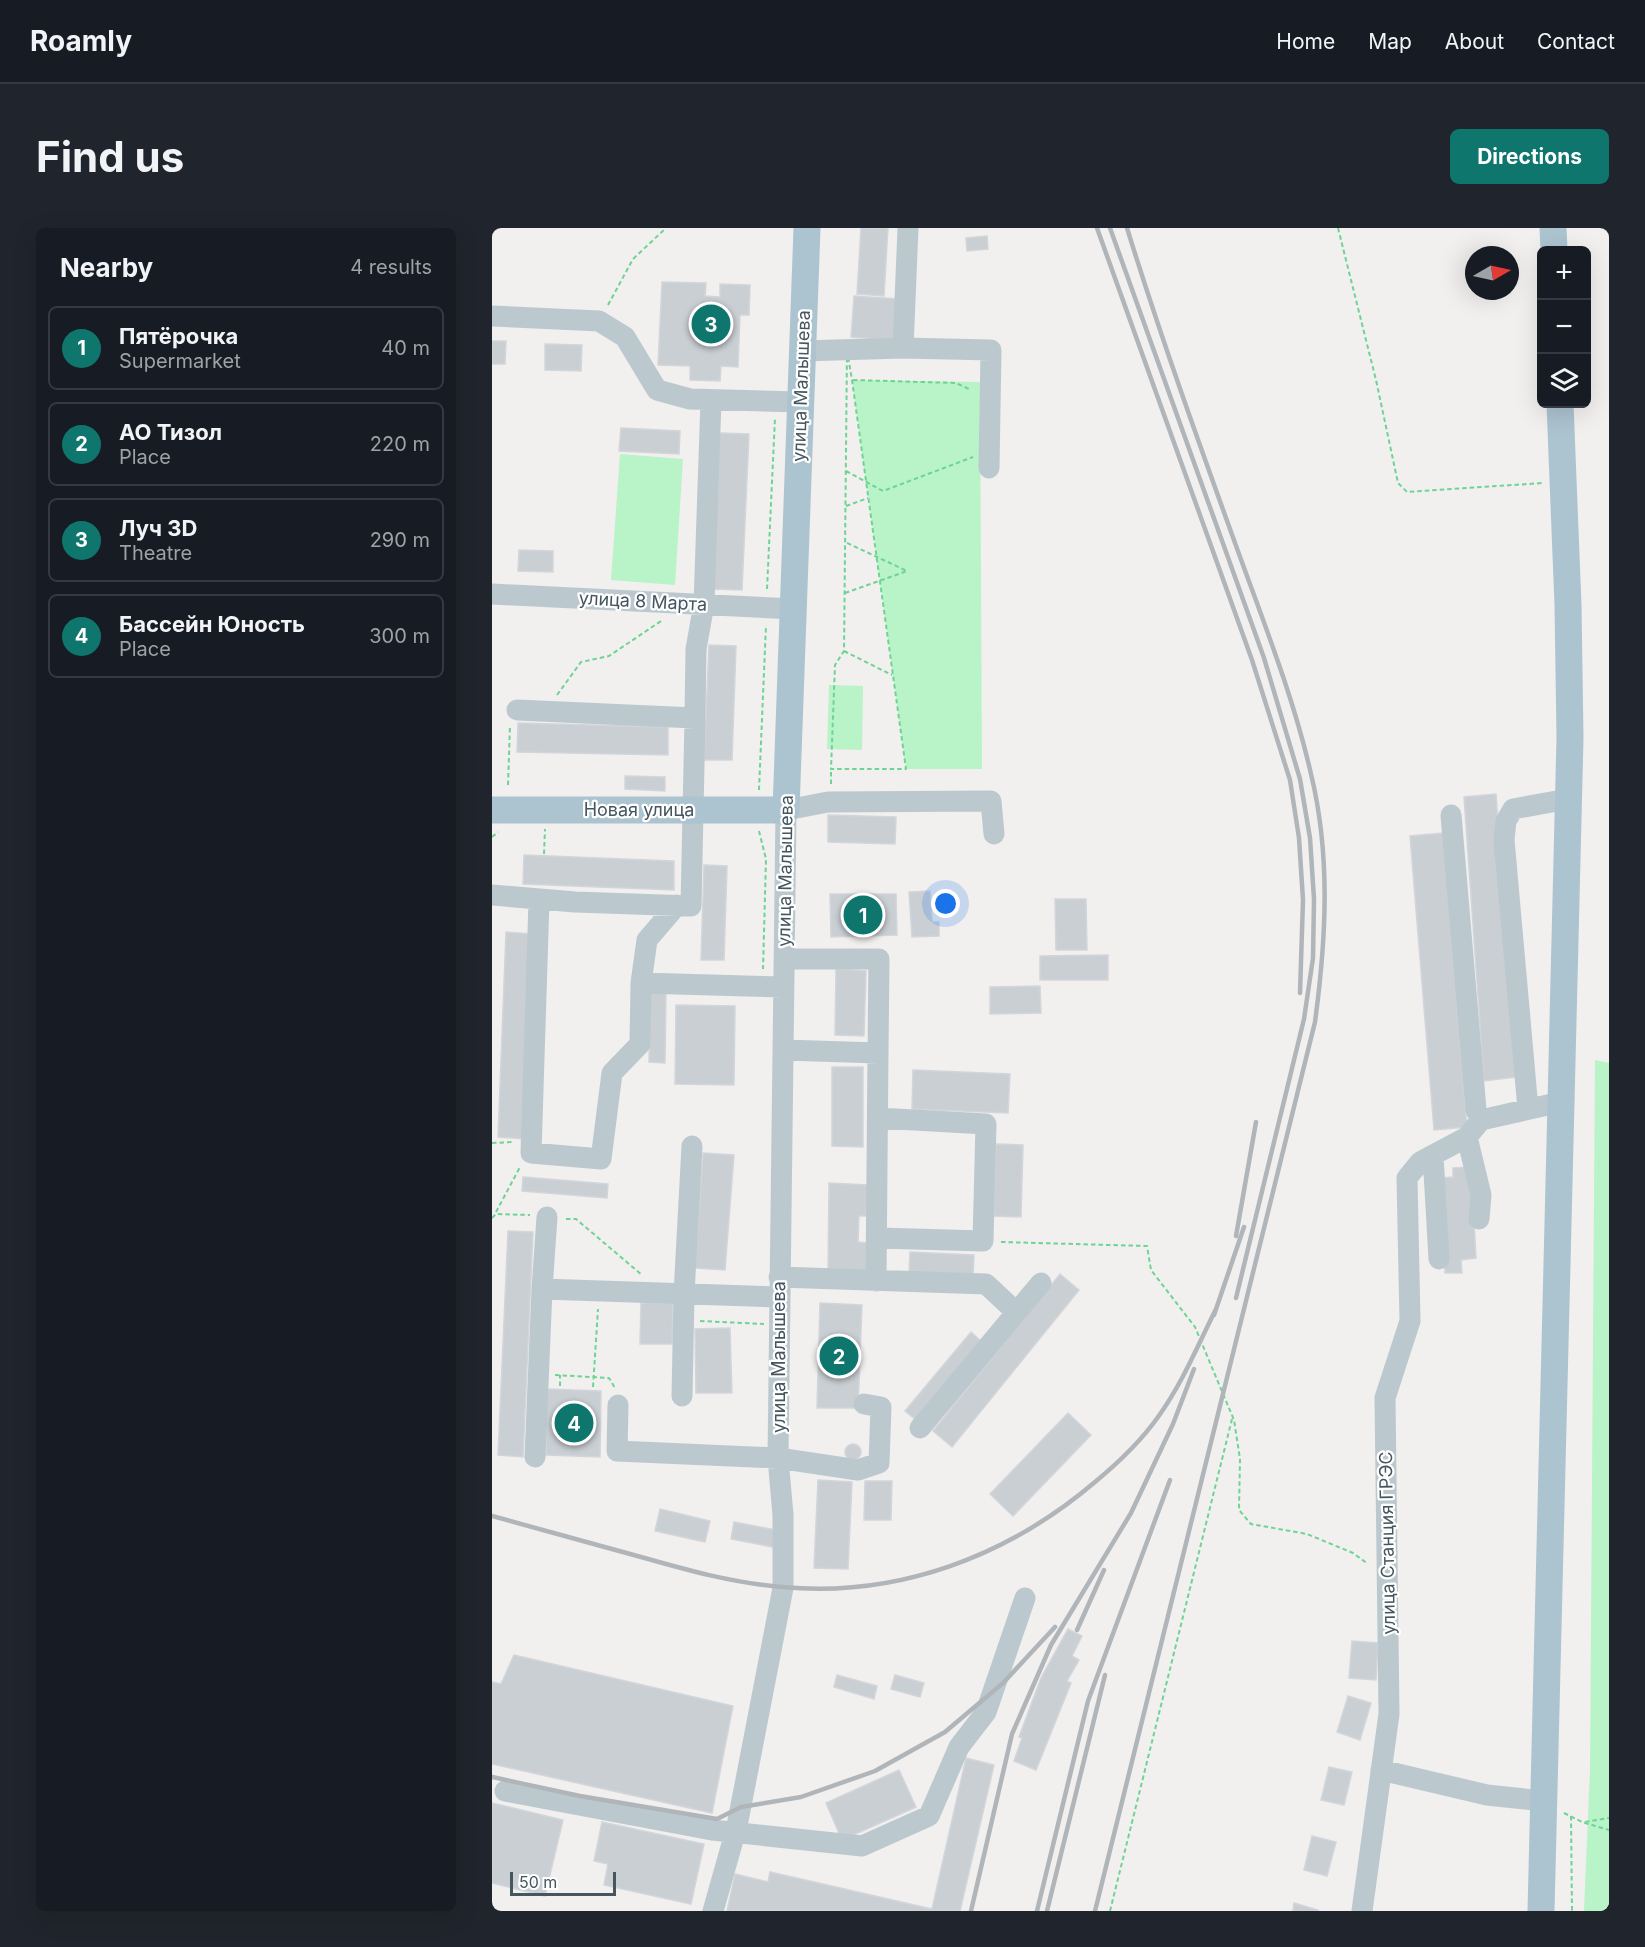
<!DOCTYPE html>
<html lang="en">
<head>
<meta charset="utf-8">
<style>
  body { margin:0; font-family:Inter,sans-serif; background:#20242c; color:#f1f3f6 }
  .controls { position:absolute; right:18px; top:18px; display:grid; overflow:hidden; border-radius:9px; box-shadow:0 6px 24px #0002 }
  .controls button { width:54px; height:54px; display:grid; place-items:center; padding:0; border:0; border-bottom:2px solid #363941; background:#171b24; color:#f1f3f6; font:30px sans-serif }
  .compass { position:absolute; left:973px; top:18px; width:54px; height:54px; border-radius:50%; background:#171b24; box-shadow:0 6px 24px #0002; rotate:81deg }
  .scale { position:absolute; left:18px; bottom:15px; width:106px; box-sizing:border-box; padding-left:6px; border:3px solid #45565e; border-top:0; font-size:16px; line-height:21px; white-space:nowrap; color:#45565e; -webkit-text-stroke:4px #fff; paint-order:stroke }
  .you { position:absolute; left:454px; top:676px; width:21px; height:21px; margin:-15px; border:4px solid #fff; border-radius:50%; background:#1a73e8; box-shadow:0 0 0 9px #1a73e833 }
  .badge { display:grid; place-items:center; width:39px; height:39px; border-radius:50%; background:#0f766e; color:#fff; font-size:20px; font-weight:700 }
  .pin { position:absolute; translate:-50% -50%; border:3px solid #fff; box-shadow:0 2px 6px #0006 }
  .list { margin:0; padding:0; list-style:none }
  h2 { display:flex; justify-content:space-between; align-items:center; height:78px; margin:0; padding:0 24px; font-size:26px }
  h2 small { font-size:20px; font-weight:400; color:#9ea1a6 }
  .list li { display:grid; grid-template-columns:39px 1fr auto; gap:18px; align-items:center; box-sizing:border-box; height:84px; margin:0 12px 12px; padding:0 12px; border:2px solid #363941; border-radius:9px }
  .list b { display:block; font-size:22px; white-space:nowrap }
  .list p { margin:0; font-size:20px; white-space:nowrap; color:#9ea1a6 }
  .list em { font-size:20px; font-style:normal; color:#9ea1a6 }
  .icon { flex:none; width:33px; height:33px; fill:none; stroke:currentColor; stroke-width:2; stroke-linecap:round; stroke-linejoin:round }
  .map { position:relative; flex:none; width:1117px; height:1683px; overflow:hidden; border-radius:9px }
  header { display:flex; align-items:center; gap:36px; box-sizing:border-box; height:84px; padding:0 30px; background:#171b24; border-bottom:2px solid #363941 }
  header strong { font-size:28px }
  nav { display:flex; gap:33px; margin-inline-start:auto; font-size:21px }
  .intro { display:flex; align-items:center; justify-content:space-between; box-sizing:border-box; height:144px; padding:0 36px }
  h1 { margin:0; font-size:42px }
  .button { padding:15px 27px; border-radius:9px; background:#0f766e; color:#fff; font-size:21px; font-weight:700 }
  main { display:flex; gap:36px; padding:0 36px }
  aside { flex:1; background:#171b24; border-radius:9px; box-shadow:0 6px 24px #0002 }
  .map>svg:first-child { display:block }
</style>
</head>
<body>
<header>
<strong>Roamly</strong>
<nav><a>Home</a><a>Map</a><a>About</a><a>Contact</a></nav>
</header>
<div class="intro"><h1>Find us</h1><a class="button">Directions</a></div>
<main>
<aside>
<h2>Nearby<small>4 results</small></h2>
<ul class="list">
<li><span class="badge">1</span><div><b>Пятёрочка</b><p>Supermarket</p></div><em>40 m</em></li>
<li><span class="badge">2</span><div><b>АО Тизол</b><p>Place</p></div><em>220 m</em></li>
<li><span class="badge">3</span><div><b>Луч 3D</b><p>Theatre</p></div><em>290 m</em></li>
<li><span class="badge">4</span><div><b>Бассейн Юность</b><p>Place</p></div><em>300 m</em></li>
</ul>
</aside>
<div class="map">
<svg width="1117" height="1683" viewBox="0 0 1117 1683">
  <rect width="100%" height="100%" fill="#f2efef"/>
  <path fill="#b9f3c8" d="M360 152 488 154 490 541H414Z
    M128 226 191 231 183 357 119 352Z
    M337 457 371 458 370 522 335 521Z
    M1103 832 1117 835V1683H1092L1098 1541Z"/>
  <path fill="#cacfd4" stroke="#d2d6db" stroke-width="1.5" d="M369 0H396L392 68 365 66Z
    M495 8 496 21 475 23 474 10Z
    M170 54 214 55 213 68 228 69V56L258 57 257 87H248L246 139 229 138 228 153 198 152V138L166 137Z
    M362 68 406 71 403 112 359 109Z
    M0 113H14L13 136H0Z
    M53 116 90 117 89 143 53 142Z
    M129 200 188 203 187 226 127 223Z
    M226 205 257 206 250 362 220 361Z
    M27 322 61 323V344L26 343Z
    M217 417 244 418 240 532H212Z
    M26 495 176 499V527L25 524Z
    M133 548 173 549V563L133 561Z
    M1004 566 1024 849 992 853 972 569Z
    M336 587 404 589 403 616 336 614Z
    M951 605 975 899 942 902 918 608Z
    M32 627 182 633V662L31 656Z
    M212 637 235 638 232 732H209Z
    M438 663 440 694H447V708L420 709 417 664Z
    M338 666H404L405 707 339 709Z
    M563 671H594L595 722H564Z
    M14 704 41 706 33 911 6 909Z
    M616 727V752H548V728Z
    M344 741 374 743 372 808 343 807Z
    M548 758 549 785 498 786V759Z
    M158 762H174L173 835 157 834Z
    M184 777 243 778 242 857 183 856Z
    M340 839H371V919L340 918Z
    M421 842 518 846 516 885 420 881Z
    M504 916 531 917 529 989 502 988Z
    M211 925 242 927 233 1042 203 1040Z
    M979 939 984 1030 969 1032 970 1045H953L949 950 961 949V940Z
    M31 949 116 956 115 970 30 963Z
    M337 955 376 957 374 988H367L366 1014 375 1015V1046L336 1044Z
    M16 1003 41 1004 31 1229 6 1227Z
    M418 1024 482 1027 481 1050 417 1047Z
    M568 1046 587 1062 460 1219 441 1203Z
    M149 1075H181L180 1116H148Z
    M328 1075 370 1077 366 1180H325Z
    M238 1100 240 1165H204L203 1101Z
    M479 1104 490 1114 425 1193 413 1183Z
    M55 1161 109 1163 108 1229 54 1227Z
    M576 1185 599 1207 521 1288 498 1266Z
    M353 1224a8 8 0 1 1 16 0a8 8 0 1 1-16 0Z
    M326 1252 360 1254 356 1341 322 1340Z
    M373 1253H400L399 1292H372Z
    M168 1281 218 1293 213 1314 163 1303Z
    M242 1294 284 1302 281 1319 239 1311Z
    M576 1401 590 1408 580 1428 587 1432 575 1453 579 1455 544 1542 522 1533 530 1510 527 1509 549 1450Z
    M860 1413 886 1415 884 1452 857 1450Z
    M22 1427 241 1478 220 1585 0 1536V1454L9 1456Z
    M345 1447 385 1458 382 1471 342 1459Z
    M403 1447 432 1455 428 1469 399 1461Z
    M856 1468 879 1475 868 1512 845 1504Z
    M474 1530 502 1537 468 1683H235L243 1646 276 1654 278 1644 440 1681Z
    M837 1539 860 1544 852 1577 829 1572Z
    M407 1542 424 1579 350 1612 334 1575Z
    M0 1575 71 1592 53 1668 0 1655Z
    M110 1594 212 1616 199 1676 112 1657 116 1636 102 1633Z
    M820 1608 844 1614 835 1648 812 1642Z
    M802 1675 826 1682V1683H801Z"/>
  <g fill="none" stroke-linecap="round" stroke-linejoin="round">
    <path stroke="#6ed494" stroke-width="2" stroke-dasharray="4.5 3" stroke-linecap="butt" d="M846 0 884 152 906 255 915 264 1051 255
      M116 77 141 31 174 0
      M355 122 360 152 414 541H339L343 437 352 423Z
      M361 152 464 155 479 162
      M354 243 391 263 481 229
      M354 278 376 270
      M275 361 283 190
      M353 365 415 343 353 314
      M352 423 400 447
      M65 467 89 434 117 428 169 393
      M339 556V541
      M16 557 18 497
      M267 562 274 397
      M267 603 274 631 271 741
      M0 609 6 604
      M52 626 53 601
      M0 915 21 914
      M4 984 28 939
      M0 990 4 986 38 987
      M74 991H84L150 1047
      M509 1014 655 1018 659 1042 703 1099 742 1192 748 1231 747 1282 759 1296 815 1306 861 1325 876 1336
      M208 1093 272 1096
      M63 1147 117 1150 123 1160
      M68 1158V1147
      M101 1159 106 1081
      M1072 1585 1090 1594 1117 1602
      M1079 1588 1080 1683
      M1093 1594 1117 1590
      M618 1683 740 1191"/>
    <path stroke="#bbc9cf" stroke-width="21" d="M0 88 107 93 133 109 165 162 198 171 308 174
      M411 120 499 122 497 240
      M310 123 411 120 416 0
      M0 366 302 381
      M203 486 204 421 212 376 219 172
      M959 587 984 882 989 892
      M0 667 83 674 199 678 203 490 25 482
      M47 672 39 925 109 931 120 845 148 816 149 755
      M185 677 155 712 149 755 292 759
      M292 731H387L386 825
      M292 822 386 825 384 1053
      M1036 881 1012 612 1014 593 1021 581 1076 571
      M975 909 989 967 987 991
      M941 927 947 1031
      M55 989 50 1061 287 1069
      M386 1010 491 1013 494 896 386 890
      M287 1049 494 1056 523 1083
      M190 1168 192 1066 200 918
      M126 1177 125 1223 286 1230 366 1242 387 1235 389 1179 372 1176
      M428 1200 549 1055
      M43 1229 50 1061
      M889 1542 995 1567 1051 1573
      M13 1563 220 1602 370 1618 437 1588 467 1519 494 1484 533 1370
      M221 1683 245 1598 291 1360V1287L286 1230 294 582 336 574 499 573 502 606
      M870 1683 897 1486 893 1170 918 1093 915 950 928 934 975 909 989 892 1069 874"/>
    <path stroke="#acc3d0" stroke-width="27" d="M1061 0 1062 22
      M0 582H294L315 0
      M1049 1683 1078 510 1076 377 1068 176"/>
    <path stroke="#b0b5ba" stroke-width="4.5" d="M605 0 760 432 798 552 807 610 811 672 808 765
      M618 0 772 430 808 551 818 610 822 671 821 730 812 791 744 1070
      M744 1008 764 894
      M722 1087 752 999
      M0 1288C50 1302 99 1315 149 1329 195 1342 241 1355 290 1359 406 1370 516 1328 603 1254 626 1235 649 1213 666 1189 690 1156 706 1117 724 1081
      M585 1402 612 1342
      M0 1549 88 1568 225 1591 249 1579 309 1569 383 1543 453 1504 511 1455 563 1399
      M479 1683 520 1506 559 1417 639 1285 681 1196 702 1141
      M545 1683 596 1473 678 1252
      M555 1683 613 1447
      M603 1683 823 794C834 712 839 628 819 546 802 471 773 398 747 326 708 218 669 110 635 0"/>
  </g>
  <g text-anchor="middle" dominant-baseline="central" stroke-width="4.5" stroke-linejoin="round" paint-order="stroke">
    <g font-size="18" fill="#45565e" stroke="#fff">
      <text transform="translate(309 158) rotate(-88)">улица Малышева</text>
      <text transform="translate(151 373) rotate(3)">улица 8 Марта</text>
      <text x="147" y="581">Новая улица</text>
      <text transform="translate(293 643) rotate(-89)">улица Малышева</text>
      <text transform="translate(286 1129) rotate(-90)">улица Малышева</text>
      <text transform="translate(895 1315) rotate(-91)">улица Станция ГРЭС</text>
    </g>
  </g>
</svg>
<div class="controls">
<button>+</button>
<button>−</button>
<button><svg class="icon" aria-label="layers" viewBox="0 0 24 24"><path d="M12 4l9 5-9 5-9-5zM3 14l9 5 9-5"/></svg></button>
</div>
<svg class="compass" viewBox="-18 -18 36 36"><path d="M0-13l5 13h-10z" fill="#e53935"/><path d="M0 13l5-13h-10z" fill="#9ea1a6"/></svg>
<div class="scale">50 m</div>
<div class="you"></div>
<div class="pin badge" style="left:371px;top:687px">1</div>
<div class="pin badge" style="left:347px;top:1128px">2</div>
<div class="pin badge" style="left:219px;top:96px">3</div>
<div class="pin badge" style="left:82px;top:1195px">4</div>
</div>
</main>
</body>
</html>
